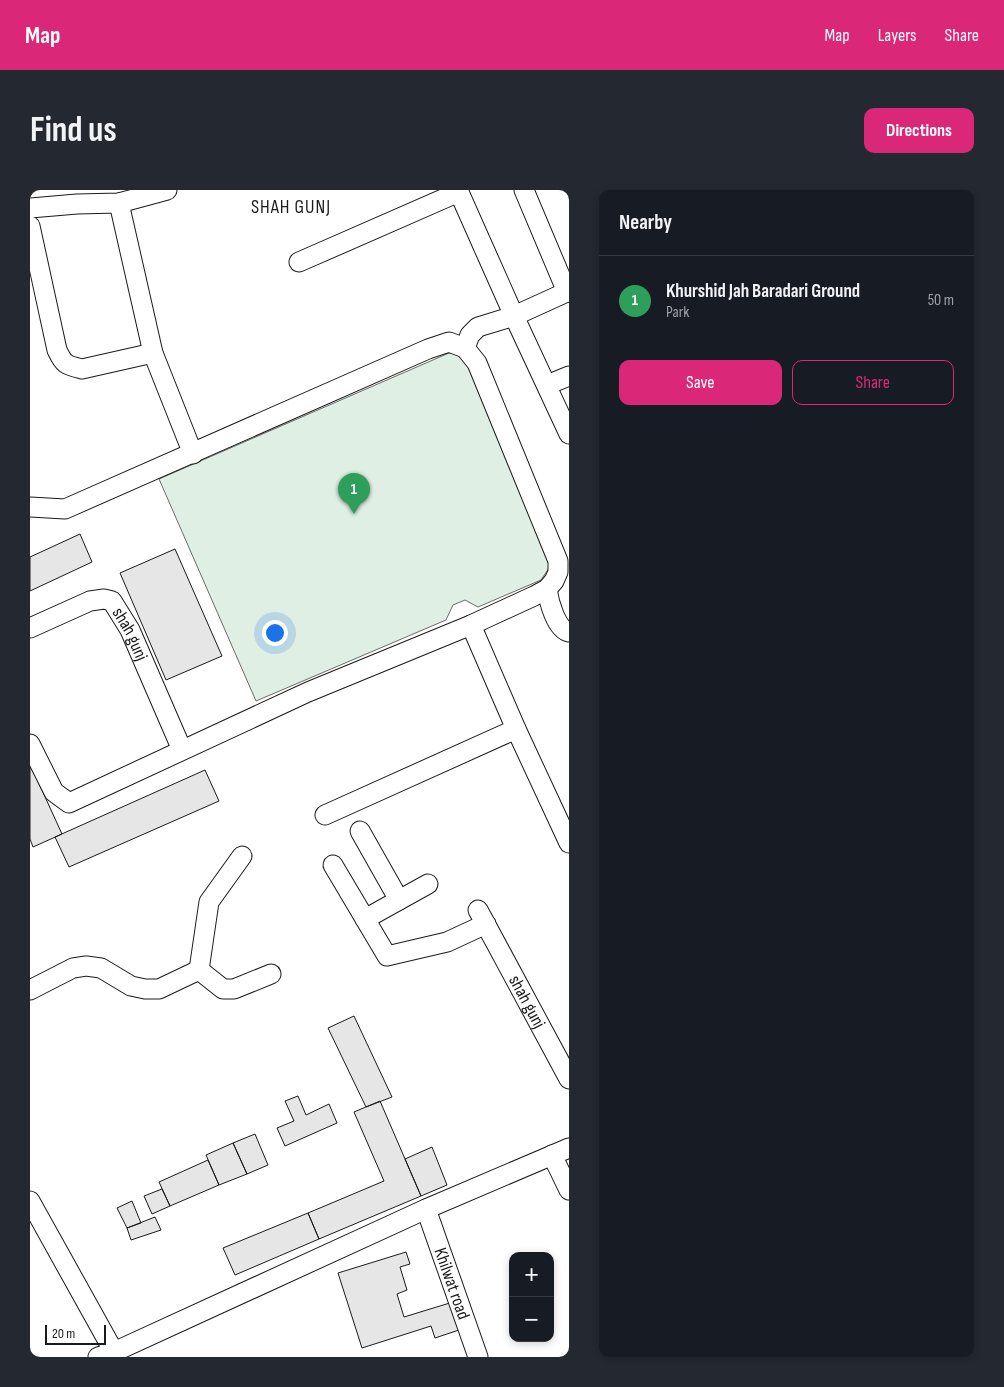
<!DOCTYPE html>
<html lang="en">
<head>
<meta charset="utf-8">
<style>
  body { margin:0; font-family:"Sofia Sans Condensed",sans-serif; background:#242831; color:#f1f3f6 }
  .controls { position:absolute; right:15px; bottom:15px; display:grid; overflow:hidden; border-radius:10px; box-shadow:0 2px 8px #0003 }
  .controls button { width:45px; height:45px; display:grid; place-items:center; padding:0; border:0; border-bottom:1px solid #363941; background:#171b24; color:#f1f3f6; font:25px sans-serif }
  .scale { position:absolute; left:15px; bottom:12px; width:61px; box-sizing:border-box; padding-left:5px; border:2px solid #1a1a1a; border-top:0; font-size:14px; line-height:18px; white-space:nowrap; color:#1a1a1a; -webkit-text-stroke:4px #fff; paint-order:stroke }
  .you { position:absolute; left:244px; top:442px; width:18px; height:18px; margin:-12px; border:4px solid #fff; border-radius:50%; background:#1a73e8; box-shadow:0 0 0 8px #1a73e833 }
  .badge { display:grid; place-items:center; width:32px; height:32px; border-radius:50%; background:#db2777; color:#fff; font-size:16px; font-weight:700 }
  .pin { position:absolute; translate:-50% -41px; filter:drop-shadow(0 1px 2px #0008) }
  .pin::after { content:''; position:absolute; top:26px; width:18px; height:15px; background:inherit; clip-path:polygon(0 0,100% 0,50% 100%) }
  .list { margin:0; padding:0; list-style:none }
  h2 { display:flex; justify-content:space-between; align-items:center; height:65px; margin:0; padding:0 20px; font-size:21px }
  h2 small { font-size:16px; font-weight:400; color:#9ea1a6 }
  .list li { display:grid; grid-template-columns:32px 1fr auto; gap:15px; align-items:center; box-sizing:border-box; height:90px; padding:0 20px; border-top:1px solid #363941 }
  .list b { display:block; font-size:19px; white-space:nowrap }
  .list p { margin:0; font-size:16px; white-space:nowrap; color:#9ea1a6 }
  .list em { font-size:16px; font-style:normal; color:#9ea1a6 }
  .actions { display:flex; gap:10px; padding:15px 20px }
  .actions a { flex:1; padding:11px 0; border:1px solid #db2777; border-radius:10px; text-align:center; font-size:18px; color:#db2777 }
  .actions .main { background:#db2777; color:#fff }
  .map { position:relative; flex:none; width:539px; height:1167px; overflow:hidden; border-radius:10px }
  header { display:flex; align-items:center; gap:30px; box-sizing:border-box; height:70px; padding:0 25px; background:#db2777; color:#fff }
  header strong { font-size:24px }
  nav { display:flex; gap:28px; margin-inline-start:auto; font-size:18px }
  .intro { display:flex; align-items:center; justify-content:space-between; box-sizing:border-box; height:120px; padding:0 30px }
  h1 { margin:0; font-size:35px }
  .button { padding:12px 22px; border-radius:10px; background:#db2777; color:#fff; font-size:18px; font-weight:700 }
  main { display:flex; gap:30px; padding:0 30px }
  aside { flex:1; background:#171b24; border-radius:10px; box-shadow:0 2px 8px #0003 }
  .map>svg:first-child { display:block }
</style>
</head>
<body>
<header>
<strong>Map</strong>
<nav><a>Map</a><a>Layers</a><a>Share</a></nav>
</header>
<div class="intro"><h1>Find us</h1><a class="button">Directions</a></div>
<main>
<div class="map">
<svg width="539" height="1167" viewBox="0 0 539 1167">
  <rect width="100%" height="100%" fill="#fff"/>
  <path fill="#e0efe3" stroke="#6a6a6a" d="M419 163 437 166 518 360 519 378 511 390 448 417 435 410 423 415 416 430 226 511 129 289Z"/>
  <path fill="#e6e6e6" stroke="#1a1a1a" d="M50 344 62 372 0 401V367Z
    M145 359 192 466 136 490 90 383Z
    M0 574 32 644 3 657 0 649Z
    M175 580 189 611 39 677 25 647Z
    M324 826 362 907 336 917 298 838Z
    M268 906 276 925 299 914 307 933 255 956 247 938 264 931 255 911Z
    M350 911 391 1006 289 1049 278 1023 354 991 324 922Z
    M225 944 238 975 217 984 203 953Z
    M203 953 217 984 189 995 176 965Z
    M402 957 417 995 391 1006 375 969Z
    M178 970 189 995 140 1016 129 992Z
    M132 999 140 1016 122 1024 114 1006Z
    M102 1011 111 1033 97 1038 87 1018Z
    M278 1023 289 1049 205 1085 193 1058Z
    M125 1027 131 1040 101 1050 97 1038Z
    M376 1062 380 1074 370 1077 377 1100 367 1104 374 1127 423 1112 432 1139 405 1148 401 1136 332 1158 308 1083Z"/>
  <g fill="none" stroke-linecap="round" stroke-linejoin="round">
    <defs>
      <g id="minor">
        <path d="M428 0 484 126 448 137 440 145 435 158"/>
        <path d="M494 0 537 102"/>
        <path d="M89 13 123 163 163 264"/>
        <path d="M0 18 47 14 89 13 137 0"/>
        <path d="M0 36 27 160C34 175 36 175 52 179L123 163"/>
        <path d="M269 72 429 2"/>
        <path d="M539 101 484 126 539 244"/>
        <path d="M517 195 539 186"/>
        <path d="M0 317 35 319 398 159 419 152 435 158 447 173 528 371V382L524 391 517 399 504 406 441 435 278 502 39 613 24 602 0 554"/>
        <path d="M517 399C519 412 526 439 539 442"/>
        <path d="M441 435 486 539 539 653"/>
        <path id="s1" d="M0 438 60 411 74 409 82 411 100 440 152 560"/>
        <path d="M295 625 486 539"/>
        <path d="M330 641 369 710"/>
        <path d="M303 675 357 766 417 752 456 734"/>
        <path id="s2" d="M448 720 539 889"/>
        <path d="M335 729 398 694"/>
        <path d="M169 780 179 712 212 666"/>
        <path d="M0 800 43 778 56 776 71 778 101 796 115 799H129L169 780 193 799H204L241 784"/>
        <path d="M522 965 539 1000"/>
        <path d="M0 1011 84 1162"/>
        <path id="s3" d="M396 1019 448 1167"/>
        <path d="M68 1167 84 1162 396 1019 539 958"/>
      </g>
    </defs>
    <use href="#minor" stroke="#1a1a1a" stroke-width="21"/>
    <use href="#minor" stroke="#fff" stroke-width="19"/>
  </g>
  <g text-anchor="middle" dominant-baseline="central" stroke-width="4" stroke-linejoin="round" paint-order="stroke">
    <g font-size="18" fill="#1a1a1a" stroke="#fff">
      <text stroke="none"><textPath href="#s1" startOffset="126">shah gunj</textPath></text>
      <text stroke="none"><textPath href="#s2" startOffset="104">shah gunj</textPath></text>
      <text stroke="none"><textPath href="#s3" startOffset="79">Khilwat road</textPath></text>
    </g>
    <g font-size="19" letter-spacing="1" fill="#1a1a1a" stroke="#fff">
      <text x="261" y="17">SHAH GUNJ</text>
    </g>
  </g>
</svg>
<div class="controls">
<button>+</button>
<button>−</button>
</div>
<div class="scale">20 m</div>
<div class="you"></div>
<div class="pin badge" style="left:324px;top:324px;background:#2e9e5b">1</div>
</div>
<aside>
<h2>Nearby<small></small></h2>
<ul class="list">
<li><span class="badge" style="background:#2e9e5b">1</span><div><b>Khurshid Jah Baradari Ground</b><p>Park</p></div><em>50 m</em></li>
</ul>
<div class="actions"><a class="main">Save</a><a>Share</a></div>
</aside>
</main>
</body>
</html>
